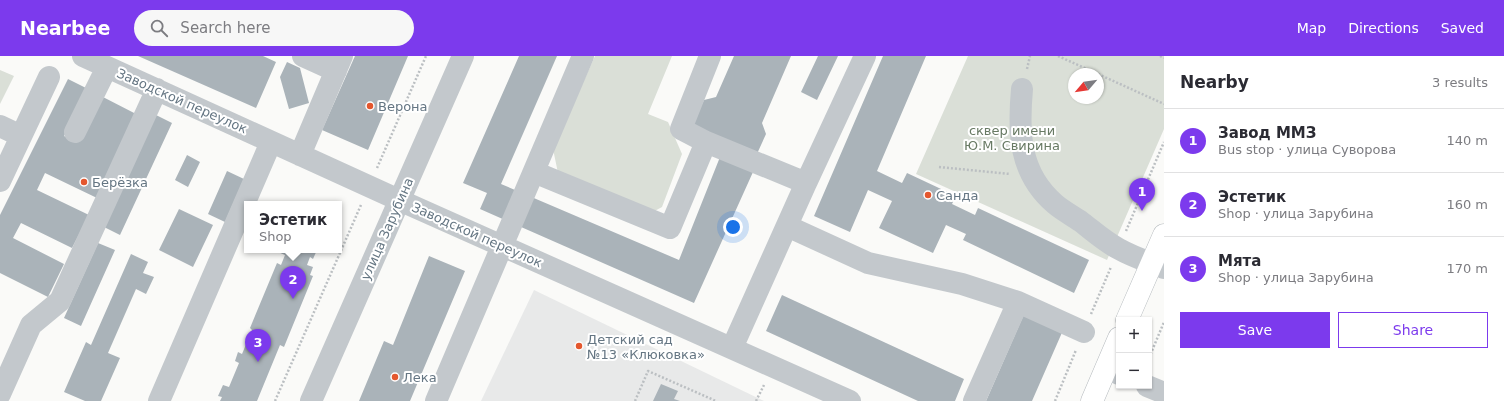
<!DOCTYPE html>
<html lang="en">
<head>
<meta charset="utf-8">
<style>
  body { margin:0; font-family:"DejaVu Sans",sans-serif; background:#f7f7f7; color:#2b2b33 }
  .controls { position:absolute; right:12px; bottom:12px; display:grid; overflow:hidden; border-radius:0px; box-shadow:0 1px 3px #0004 }
  .controls button { width:36px; height:36px; display:grid; place-items:center; padding:0; border:0; border-bottom:1px solid #e1e1e2; background:#fff; color:#2b2b33; font:20px sans-serif }
  .compass { position:absolute; left:1068px; top:12px; width:36px; height:36px; border-radius:50%; background:#fff; box-shadow:0 1px 3px #0004; rotate:241deg }
  .you { position:absolute; left:733px; top:171px; width:14px; height:14px; margin:-10px; border:3px solid #fff; border-radius:50%; background:#1a73e8; box-shadow:0 0 0 6px #1a73e833 }
  .badge { display:grid; place-items:center; width:26px; height:26px; border-radius:50%; background:#7c3aed; color:#fff; font-size:13px; font-weight:700 }
  .pin { position:absolute; translate:-50% -33px; filter:drop-shadow(0 1px 2px #0008) }
  .pin::after { content:''; position:absolute; top:21px; width:14px; height:12px; background:inherit; clip-path:polygon(0 0,100% 0,50% 100%) }
  .popup { position:absolute; left:244px; top:145px; width:98px; height:52px; box-sizing:border-box; display:grid; place-content:center; border-radius:0px; background:#fff; filter:drop-shadow(0 1px 3px #0005); font-size:13px; white-space:nowrap; color:#7c7c81 }
  .popup b { font-size:15px; color:#2b2b33 }
  .popup::after { content:''; position:absolute; left:50%; top:100%; margin-left:-8px; border:8px solid transparent; border-top-color:#fff }
  .list { margin:0; padding:0; list-style:none }
  h2 { display:flex; justify-content:space-between; align-items:center; height:52px; margin:0; padding:0 16px; font-size:17px }
  h2 small { font-size:13px; font-weight:400; color:#7c7c81 }
  .list li { display:grid; grid-template-columns:26px 1fr auto; gap:12px; align-items:center; box-sizing:border-box; height:64px; padding:0 16px; border-top:1px solid #e1e1e2 }
  .list b { display:block; font-size:15px; white-space:nowrap }
  .list p { margin:0; font-size:13px; white-space:nowrap; color:#7c7c81 }
  .list em { font-size:13px; font-style:normal; color:#7c7c81 }
  .actions { display:flex; gap:8px; padding:12px 16px }
  .actions a { flex:1; padding:9px 0; border:1px solid #7c3aed; border-radius:0px; text-align:center; font-size:14px; color:#7c3aed }
  .actions .main { background:#7c3aed; color:#fff }
  .icon { flex:none; width:22px; height:22px; fill:none; stroke:currentColor; stroke-width:2; stroke-linecap:round; stroke-linejoin:round }
  .map { position:relative; flex:none; width:1164px; height:345px; overflow:hidden }
  header { display:flex; align-items:center; gap:24px; box-sizing:border-box; height:56px; padding:0 20px; background:#7c3aed; color:#fff }
  header strong { font-size:19px }
  nav { display:flex; gap:22px; margin-inline-start:auto; font-size:14px }
  .search { width:280px; height:36px; background:#f7f7f7; display:flex; align-items:center; gap:10px; box-sizing:border-box; padding:0 14px; border-radius:22px; color:#7c7c81; font-size:15px }
  main { display:flex }
  aside { flex:1; background:#fff }
  .map>svg:first-child { display:block }
</style>
</head>
<body>
<header>
<strong>Nearbee</strong>
<div class="search"><svg class="icon" aria-label="search" viewBox="0 0 24 24"><circle cx="10" cy="10" r="6"/><path d="M15 15l6 6"/></svg>Search here</div>
<nav><a>Map</a><a>Directions</a><a>Saved</a></nav>
</header>
<main>
<div class="map">
<svg width="1164" height="345" viewBox="0 0 1164 345">
  <rect width="100%" height="100%" fill="#fafaf8"/>
  <path fill="#e8e9e9" d="M534 234 764 345H481Z"/>
  <path fill="#dadfd7" fill-rule="evenodd" d="M595 0H672L648 58 668 66 682 98 662 151 651 157 558 117 553 93Z
    M968 0H1164V73L1107 204 916 118ZM1074 18H1098V42H1074Z
    M0 14 14 20 0 48Z"/>
  <path fill="#aab3b9" d="M138 0H263L276 6 256 52Z
    M355 0H408L368 94 322 74Z
    M519 0H557L501 128 679 204 720 101 753 116 694 247 480 153 487 137 463 127Z
    M734 0H791L762 67 766 78 756 100 691 70 704 44 716 41Z
    M818 0H838L817 44 801 36Z
    M883 0H926L877 115 902 127 907 117 956 140 952 148 975 159 978 152 1089 204 1074 237 963 184 966 178 946 169 933 197 879 172 892 145 868 134 850 176 814 160Z
    M287 6 300 12 309 47 289 53 280 21Z
    M68 23 88 33 64 80 77 86 101 40 138 59 97 142 45 117 37 134 89 159 72 192 21 167 13 182 64 208 48 241 0 217V159Z
    M156 59 172 67 120 179 104 171Z
    M187 99 200 106 188 131 175 124Z
    M227 115 244 123 225 166 208 158Z
    M179 153 213 169 193 211 159 194Z
    M98 187 115 194 81 270 64 262Z
    M273 194H317L313 203 310 201 307 209 313 211 310 219 313 220 284 291 280 289 257 345H220L222 341 218 340 223 329 229 331 239 307 235 305 238 296 242 298 252 274 250 272 277 207 281 209 285 199Z
    M131 198 148 206 143 217 154 221 146 238 136 233 108 297 120 302 101 345H85L64 336 86 286 91 289Z
    M429 200 465 215 410 345H359L384 285 393 289Z
    M782 239 964 323 955 345H918L766 275Z
    M1025 256 1064 272 1032 345H986Z
    M661 328 678 335 674 343 680 345H653Z"/>
  <g fill="none" stroke-linecap="round" stroke-linejoin="round">
    <defs>
      <path id="major" d="M1127 264 1164 179
        M1092 345 1119 282"/>
    </defs>
    <use href="#major" stroke="#b5babe" stroke-width="23"/>
    <path stroke="#bbbfc2" stroke-width="2.5" stroke-dasharray="2 2" stroke-linecap="butt" d="M1058 0 1098 18
      M1160 0 1164 2
      M1027 13 1030 0
      M1098 18 1164 48
      M939 111 1010 118
      M377 112 426 0
      M1126 175 1164 86
      M1091 258 1111 211
      M1149 302 1164 266
      M275 345 361 149
      M635 345 648 315 716 345
      M756 345 764 329
      M1055 345 1076 294"/>
    <path stroke="#c3c8cc" stroke-width="22" d="M83 0 399 144 850 345
      M303 0 336 15
      M1022 33C1018 77 1019 117 1055 148 1062 154 1071 159 1080 165 1092 174 1105 186 1119 193 1133 201 1149 206 1164 212
      M0 70 21 80
      M75 76 107 11
      M706 86 681 73 710 0
      M300 99 342 0
      M534 116 670 172 706 86 806 127 732 292
      M0 125 49 21
      M806 127 865 0
      M787 170 868 207 962 228 1018 246 1084 276
      M1106 312 1119 318
      M1147 330 1164 337
      M0 338 31 269 60 245 157 33
      M159 345 271 86
      M311 345 463 0
      M436 345 583 0
      M974 345 1018 246"/>
    <use href="#major" stroke="#fff" stroke-width="22"/>
  </g>
  <g fill="#e4572e" stroke="#fff" stroke-width="1.5">
    <circle cx="370" cy="50" r="4"/>
    <circle cx="84" cy="126" r="4"/>
    <circle cx="928" cy="139" r="4"/>
    <circle cx="579" cy="290" r="4"/>
    <circle cx="395" cy="321" r="4"/>
  </g>
  <g text-anchor="middle" dominant-baseline="central" stroke-width="4" stroke-linejoin="round" paint-order="stroke">
    <g font-size="13" fill="#657683" stroke="#fff">
      <text transform="translate(182 45) rotate(24)">Заводской переулок</text>
      <text transform="translate(387 173) rotate(-66)">улица Зарубина</text>
      <text transform="translate(477 179) rotate(24)">Заводской переулок</text>
    </g>
    <g font-size="13" fill="#657683" stroke="#fff" text-anchor="start">
      <text x="378" y="50">Верона</text>
      <text x="92" y="126">Берёзка</text>
      <text x="936" y="139">Санда</text>
      <text x="587" y="283">Детский сад<tspan x="587" dy="15">№13 «Клюковка»</tspan></text>
      <text x="403" y="321">Лека</text>
    </g>
    <g font-size="13" fill="#687a64" stroke="#fff">
      <text x="1012" y="74">сквер имени<tspan x="1012" dy="15">Ю.М. Свирина</tspan></text>
    </g>
  </g>
</svg>
<div class="controls">
<button>+</button>
<button>−</button>
</div>
<svg class="compass" viewBox="-18 -18 36 36"><path d="M0-13l5 13h-10z" fill="#e53935"/><path d="M0 13l5-13h-10z" fill="#7c7c81"/></svg>
<div class="you"></div>
<div class="pin badge" style="left:1142px;top:155px">1</div>
<div class="pin badge" style="left:293px;top:243px">2</div>
<div class="popup"><b>Эстетик</b>Shop</div>
<div class="pin badge" style="left:258px;top:306px">3</div>
</div>
<aside>
<h2>Nearby<small>3 results</small></h2>
<ul class="list">
<li><span class="badge">1</span><div><b>Завод ММЗ</b><p>Bus stop · улица Суворова</p></div><em>140 m</em></li>
<li><span class="badge">2</span><div><b>Эстетик</b><p>Shop · улица Зарубина</p></div><em>160 m</em></li>
<li><span class="badge">3</span><div><b>Мята</b><p>Shop · улица Зарубина</p></div><em>170 m</em></li>
</ul>
<div class="actions"><a class="main">Save</a><a>Share</a></div>
</aside>
</main>
</body>
</html>
